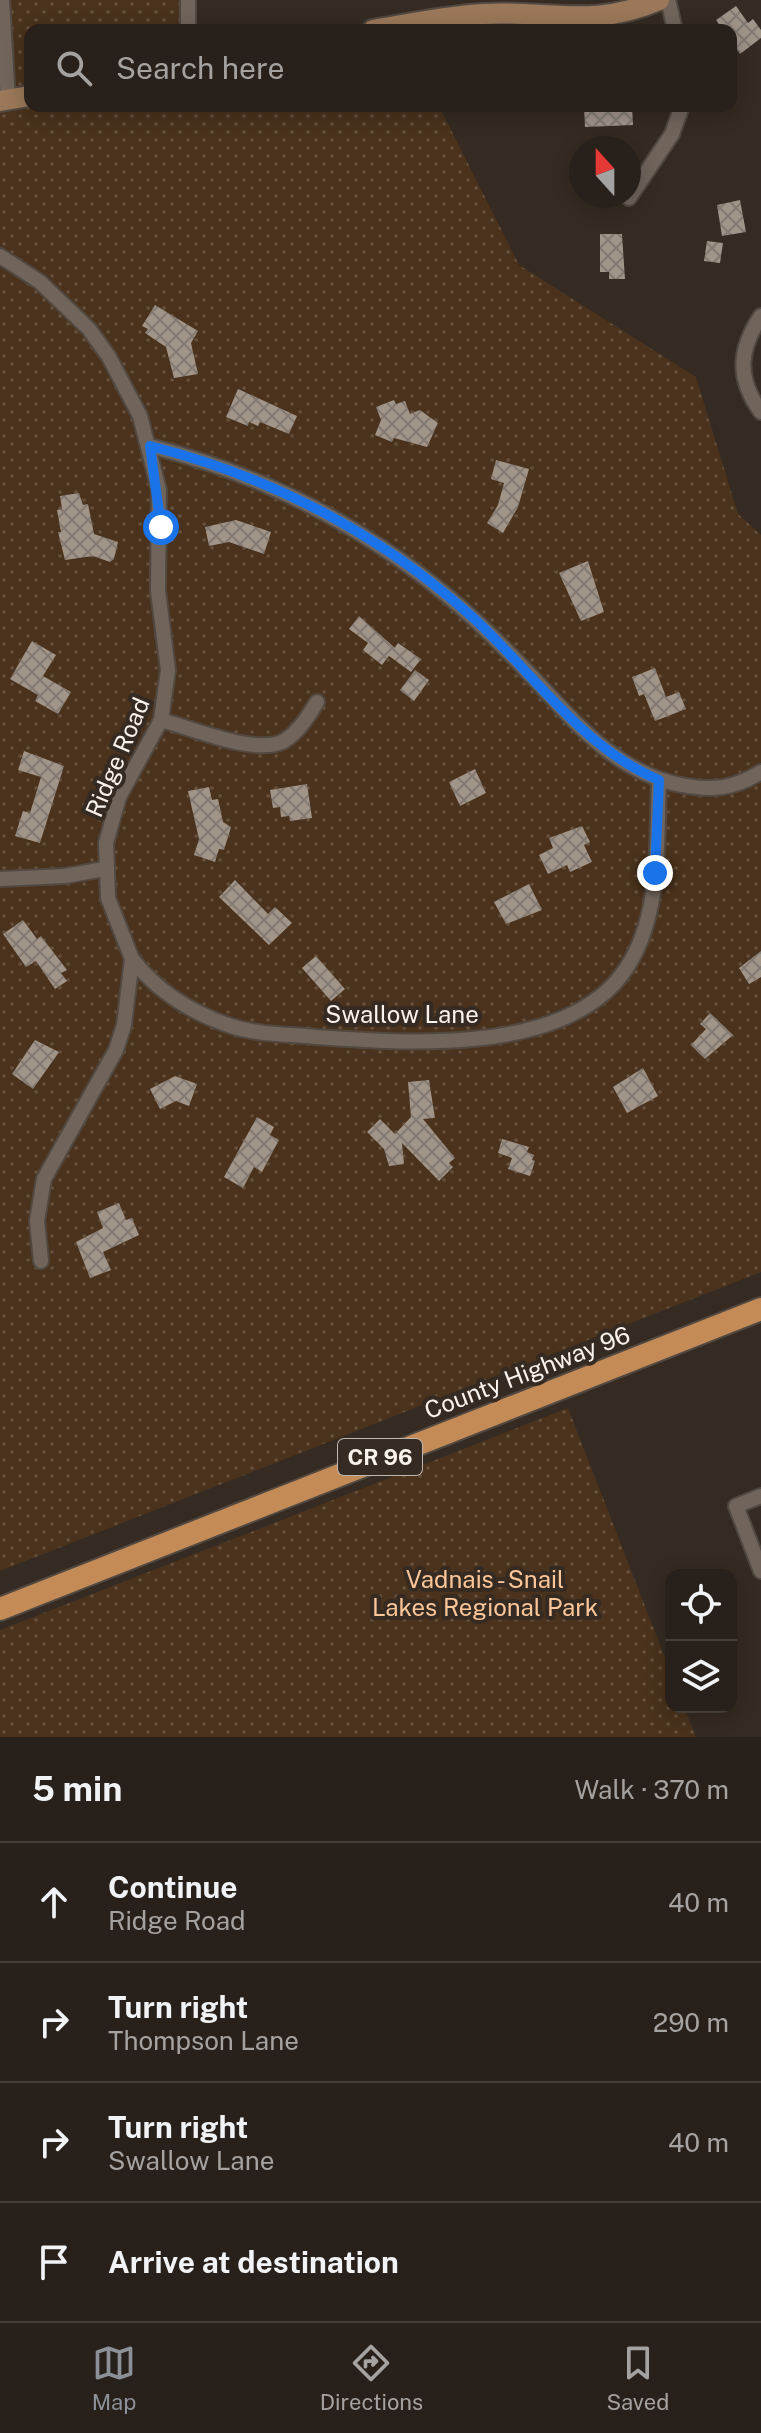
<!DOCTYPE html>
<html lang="en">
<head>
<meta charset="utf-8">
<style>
  body { margin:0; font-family:"Public Sans",sans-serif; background:#342d27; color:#f1f3f6 }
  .controls { position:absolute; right:24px; bottom:24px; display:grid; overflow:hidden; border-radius:16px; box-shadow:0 4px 20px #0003 }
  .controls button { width:72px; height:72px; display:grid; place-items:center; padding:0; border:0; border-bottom:2px solid #443e39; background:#28201a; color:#f1f3f6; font:40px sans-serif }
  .compass { position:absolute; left:569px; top:136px; width:72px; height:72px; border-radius:50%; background:#28201a; box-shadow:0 4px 20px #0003; rotate:339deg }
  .stop { position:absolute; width:24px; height:24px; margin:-18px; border:6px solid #1a73e8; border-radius:50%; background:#fff }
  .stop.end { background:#1a73e8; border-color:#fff; box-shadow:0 2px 8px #0008 }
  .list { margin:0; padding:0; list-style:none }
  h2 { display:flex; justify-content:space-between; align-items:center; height:104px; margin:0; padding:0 32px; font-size:34px }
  h2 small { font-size:26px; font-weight:400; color:#a5a3a2 }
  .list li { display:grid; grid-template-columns:52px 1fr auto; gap:24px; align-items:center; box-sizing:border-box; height:120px; padding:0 32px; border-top:2px solid #443e39 }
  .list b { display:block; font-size:30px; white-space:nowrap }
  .list p { margin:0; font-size:26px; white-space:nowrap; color:#a5a3a2 }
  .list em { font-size:26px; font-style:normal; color:#a5a3a2 }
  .icon { flex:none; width:44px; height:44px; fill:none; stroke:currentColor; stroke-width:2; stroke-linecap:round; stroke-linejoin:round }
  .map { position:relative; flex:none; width:761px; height:1737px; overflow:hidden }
  .search { position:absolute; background:#28201a; box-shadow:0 4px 20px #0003; left:24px; right:24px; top:24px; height:88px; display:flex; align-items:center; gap:20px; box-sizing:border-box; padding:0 28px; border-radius:16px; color:#a5a3a2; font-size:30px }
  .sheet { height:584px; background:#28201a }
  nav { display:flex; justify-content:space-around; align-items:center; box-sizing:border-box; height:112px; border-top:2px solid #443e39; background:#28201a; font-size:22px; color:#a5a3a2 }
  nav a { display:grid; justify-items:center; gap:4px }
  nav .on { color:#8c9099 }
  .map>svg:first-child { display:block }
</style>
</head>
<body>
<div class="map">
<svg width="761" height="1737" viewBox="0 0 761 1737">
  <defs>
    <pattern id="grass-dots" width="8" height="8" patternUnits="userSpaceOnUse" patternTransform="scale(2)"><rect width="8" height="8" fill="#4a321c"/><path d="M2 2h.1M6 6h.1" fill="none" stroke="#65503d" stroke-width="1.8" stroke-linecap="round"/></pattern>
    <pattern id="building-cross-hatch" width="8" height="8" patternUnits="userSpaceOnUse" patternTransform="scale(2)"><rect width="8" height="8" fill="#a19489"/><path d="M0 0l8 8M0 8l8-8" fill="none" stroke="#837a72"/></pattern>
  </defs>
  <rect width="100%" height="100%" fill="#352b22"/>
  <path fill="url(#grass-dots)" d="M0 0H180L179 30H30V106H439L519 265 696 377 738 514 761 535V1272L0 1571Z
    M568 1408 671 1673V1707H684L696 1737H0V1630Z"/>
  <path fill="url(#building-cross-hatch)" d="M736 6 748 23 753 19 761 30V38L740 54 731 41V30H723L716 20Z
    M584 106H632L633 125 585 127Z
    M740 200 746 232 722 236 717 205Z
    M600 234H622L625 279H609V272H600Z
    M707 241 723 243 720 263 704 261Z
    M155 305 198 331 191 343 198 374 174 378 166 347 145 333 148 329 142 326Z
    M238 389 297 416 289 434 260 422 258 426 249 422 248 426 226 417Z
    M394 400 396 404 405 401 410 414 420 410 438 423 427 447 394 438 392 442 375 435 381 420 376 407Z
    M496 460 529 469 518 507 503 533 487 523 498 505 504 483 491 479Z
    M79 493 83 505 88 504 94 534 118 542 114 559 110 562 93 556 65 560 58 532H61L57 510 62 509 60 496Z
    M236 520 271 532 264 554 229 542 209 546 205 527Z
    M588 561 604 612 581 621 559 573Z
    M359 616 395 648 382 665 363 650 368 643 349 629Z
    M32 641 56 655 43 676 71 692 58 714 35 701 38 695 10 679Z
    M398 643 421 659 411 672 389 656Z
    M655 668 666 697 679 692 686 709 655 721 644 694 639 696 632 677Z
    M415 670 429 680 414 701 400 690Z
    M24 751 64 766 40 843 15 836 23 811 30 813 41 777 18 770Z
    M475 769 486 793 460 806 449 782Z
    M307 784 312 818 290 821 289 816 281 817 280 807 273 808 270 790Z
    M209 787 212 800 218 799 223 822 231 827 224 850 219 849 215 862 194 855 199 839 188 791Z
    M582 826 590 842 584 845 592 862 570 872 567 865 548 874 539 855 553 848 549 838Z
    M235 880 268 914 275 907 292 923 269 945 219 897Z
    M529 884 542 910 506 924 494 902Z
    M23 920 37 939 41 936 67 970 61 973 67 981 55 989 36 961 26 967 3 934Z
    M761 951V977L749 984 739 968Z
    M316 956 345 989 331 1001 302 968Z
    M710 1013 733 1035 705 1059 691 1045 706 1029 700 1024Z
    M35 1040 59 1052 33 1089 12 1074Z
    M643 1068 658 1096 627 1113 613 1087Z
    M175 1076 197 1084 189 1106 176 1101 160 1109 150 1089Z
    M429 1080 435 1118 423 1119 455 1158 449 1163 453 1167 439 1181 402 1143 404 1164 389 1166 384 1149 367 1132 380 1119 395 1134 411 1117 408 1082Z
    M257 1117 274 1127 270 1135 279 1140 262 1172 254 1167 243 1188 224 1177Z
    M502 1139 529 1147 527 1152 534 1155 532 1160 535 1161 530 1176 508 1169 512 1158 498 1153Z
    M119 1203 126 1220 132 1218 139 1235 103 1252 111 1270 90 1278 76 1242 103 1228 97 1212Z"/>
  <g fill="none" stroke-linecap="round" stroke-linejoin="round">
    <defs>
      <path id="street" d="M2 0 8 100
        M188 0V30
        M668 0 675 30
        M629 198 672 134 682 106
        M0 256 40 282 89 329 109 357 140 416 159 490 158 591 168 670 161 720 119 797 106 843 108 898 132 959 124 1025 116 1050 44 1179 37 1221 41 1261
        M761 316C739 349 736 378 761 412
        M150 446C232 467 310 500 381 547 427 577 469 612 507 651 561 703 604 770 681 785 713 791 733 789 761 772
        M161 720C192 728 256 756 284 741 298 733 309 715 317 702
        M0 879 65 876 104 869
        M132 959C157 991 192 1013 231 1026 258 1035 288 1034 316 1037 403 1043 548 1054 614 984 663 931 656 847 659 780
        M761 1496 736 1506 761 1571"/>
      <path id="secondary" d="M373 30C409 24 446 16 483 14 549 10 592 29 659 0
        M0 101 30 96"/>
      <path id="primary" d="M0 1609 761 1309"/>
    </defs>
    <use href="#street" stroke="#514941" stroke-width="18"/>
    <use href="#secondary" stroke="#514941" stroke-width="24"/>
    <use href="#primary" stroke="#514941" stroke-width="26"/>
    <use href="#street" stroke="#71655b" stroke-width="14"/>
    <use href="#secondary" stroke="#9b7859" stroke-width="20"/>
    <use href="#primary" stroke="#c48b57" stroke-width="22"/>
  </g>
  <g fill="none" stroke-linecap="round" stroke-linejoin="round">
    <path stroke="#1a73e8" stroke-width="10" d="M161 527 150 446C268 476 377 532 469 614 531 669 580 747 659 780L655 873"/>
  </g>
  <g text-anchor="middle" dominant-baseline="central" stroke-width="8" stroke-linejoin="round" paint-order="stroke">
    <rect fill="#352b22" stroke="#beb6b0" stroke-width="2" x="338" y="1439" width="84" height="36" rx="6"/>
    <g font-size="22" font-weight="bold" fill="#f9f2ed">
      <text x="380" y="1457">CR 96</text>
    </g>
    <g font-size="24" fill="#f9f2ed" stroke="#352b22">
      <text transform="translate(117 757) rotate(-67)">Ridge Road</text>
      <text x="402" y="1014">Swallow Lane</text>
      <text transform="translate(527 1372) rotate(-21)">County Highway 96</text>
    </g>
    <g font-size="24" fill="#fdc698" stroke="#352b22">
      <text x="485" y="1579">Vadnais - Snail<tspan x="485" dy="28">Lakes Regional Park</tspan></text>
    </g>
  </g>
</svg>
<div class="controls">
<button><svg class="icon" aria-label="locate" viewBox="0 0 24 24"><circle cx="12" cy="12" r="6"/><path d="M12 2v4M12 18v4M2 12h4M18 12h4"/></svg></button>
<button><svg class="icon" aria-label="layers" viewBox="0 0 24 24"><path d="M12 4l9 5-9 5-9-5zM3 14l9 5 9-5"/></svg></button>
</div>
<svg class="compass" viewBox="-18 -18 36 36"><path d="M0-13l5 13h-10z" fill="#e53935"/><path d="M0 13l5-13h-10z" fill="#a5a3a2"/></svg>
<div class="stop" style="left:161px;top:527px"></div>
<div class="stop end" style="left:655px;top:873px"></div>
<div class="search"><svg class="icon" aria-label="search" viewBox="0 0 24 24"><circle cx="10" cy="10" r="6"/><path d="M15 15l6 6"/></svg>Search here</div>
</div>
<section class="sheet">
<h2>5 min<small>Walk · 370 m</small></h2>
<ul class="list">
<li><svg class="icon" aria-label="ahead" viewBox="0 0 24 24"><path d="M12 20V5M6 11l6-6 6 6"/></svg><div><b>Continue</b><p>Ridge Road</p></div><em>40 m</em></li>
<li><svg class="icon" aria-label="right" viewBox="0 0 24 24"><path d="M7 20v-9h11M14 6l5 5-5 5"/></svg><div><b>Turn right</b><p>Thompson Lane</p></div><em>290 m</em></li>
<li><svg class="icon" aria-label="right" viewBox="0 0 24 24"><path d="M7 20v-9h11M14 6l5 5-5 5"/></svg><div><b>Turn right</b><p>Swallow Lane</p></div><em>40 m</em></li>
<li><svg class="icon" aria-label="arrive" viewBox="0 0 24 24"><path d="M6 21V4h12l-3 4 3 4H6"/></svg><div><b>Arrive at destination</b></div></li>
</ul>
</section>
<nav>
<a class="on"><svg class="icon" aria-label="map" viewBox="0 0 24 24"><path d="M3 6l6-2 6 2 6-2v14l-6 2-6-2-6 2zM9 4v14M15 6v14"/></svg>Map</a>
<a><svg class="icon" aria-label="directions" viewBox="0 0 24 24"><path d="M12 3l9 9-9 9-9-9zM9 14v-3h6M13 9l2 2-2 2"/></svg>Directions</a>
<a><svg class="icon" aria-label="saved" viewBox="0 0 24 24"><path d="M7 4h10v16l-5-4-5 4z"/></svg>Saved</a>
</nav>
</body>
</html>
